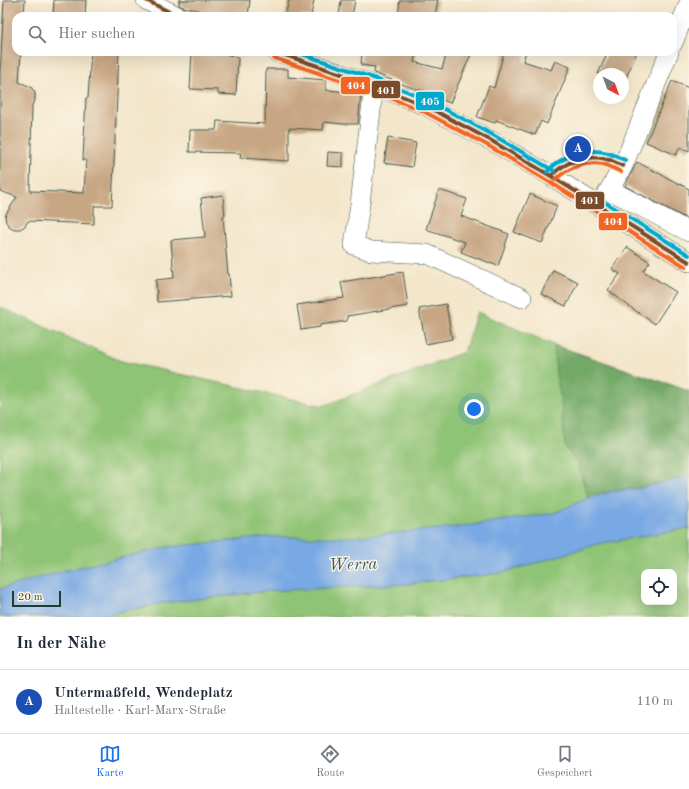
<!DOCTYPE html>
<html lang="de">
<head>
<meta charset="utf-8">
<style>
  body { margin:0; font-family:"Old Standard TT",serif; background:#f2f2f3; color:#1f2937 }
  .controls { position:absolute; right:12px; bottom:12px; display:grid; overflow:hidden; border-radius:8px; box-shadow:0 4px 16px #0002 }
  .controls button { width:36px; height:36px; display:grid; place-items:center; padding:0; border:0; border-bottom:1px solid #e0e1e3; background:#fff; color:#1f2937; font:20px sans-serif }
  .compass { position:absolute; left:593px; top:68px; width:36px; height:36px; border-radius:50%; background:#fff; box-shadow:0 4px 16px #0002; rotate:139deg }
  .scale { position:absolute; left:12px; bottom:10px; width:49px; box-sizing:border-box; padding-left:4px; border:2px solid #1f3d34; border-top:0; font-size:11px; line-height:14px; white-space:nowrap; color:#1f3d34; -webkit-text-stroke:3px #fcf5e5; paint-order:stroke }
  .you { position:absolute; left:474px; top:409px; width:14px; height:14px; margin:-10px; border:3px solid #fff; border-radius:50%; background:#1a73e8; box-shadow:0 0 0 6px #1a73e833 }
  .badge { display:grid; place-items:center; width:26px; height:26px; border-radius:50%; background:#1a73e8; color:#fff; font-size:13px; font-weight:700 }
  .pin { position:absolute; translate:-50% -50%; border:2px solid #fff; box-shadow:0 1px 4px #0006 }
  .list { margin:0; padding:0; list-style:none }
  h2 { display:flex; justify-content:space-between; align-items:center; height:52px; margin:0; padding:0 16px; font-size:17px }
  h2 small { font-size:13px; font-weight:400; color:#747a83 }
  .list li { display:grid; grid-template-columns:26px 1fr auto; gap:12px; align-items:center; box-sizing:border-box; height:64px; padding:0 16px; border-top:1px solid #e0e1e3 }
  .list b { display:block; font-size:15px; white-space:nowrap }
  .list p { margin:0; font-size:13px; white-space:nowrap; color:#747a83 }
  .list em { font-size:13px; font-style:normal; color:#747a83 }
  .icon { flex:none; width:22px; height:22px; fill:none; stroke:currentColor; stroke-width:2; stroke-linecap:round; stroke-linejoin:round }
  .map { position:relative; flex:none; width:689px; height:617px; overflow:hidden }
  .search { position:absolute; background:#fff; box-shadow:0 4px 16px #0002; left:12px; right:12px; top:12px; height:44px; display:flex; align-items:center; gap:10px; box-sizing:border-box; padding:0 14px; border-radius:12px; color:#747a83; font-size:15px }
  .sheet { height:116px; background:#fff }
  nav { display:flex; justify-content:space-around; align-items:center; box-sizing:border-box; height:56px; border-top:1px solid #e0e1e3; background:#fff; font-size:11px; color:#747a83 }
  nav a { display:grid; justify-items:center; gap:2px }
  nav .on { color:#1a73e8 }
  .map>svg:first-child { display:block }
</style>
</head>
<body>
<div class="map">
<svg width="689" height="617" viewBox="0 0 689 617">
  <rect width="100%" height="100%" fill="#fcf5e5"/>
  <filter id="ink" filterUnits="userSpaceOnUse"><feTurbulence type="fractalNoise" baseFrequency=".025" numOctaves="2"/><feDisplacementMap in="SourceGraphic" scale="8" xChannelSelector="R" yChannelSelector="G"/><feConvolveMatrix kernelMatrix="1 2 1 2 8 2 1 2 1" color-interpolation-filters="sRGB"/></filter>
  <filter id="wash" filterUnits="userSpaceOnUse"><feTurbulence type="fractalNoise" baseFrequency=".012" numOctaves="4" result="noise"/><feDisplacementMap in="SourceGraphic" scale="16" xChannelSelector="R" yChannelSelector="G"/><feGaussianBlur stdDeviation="0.9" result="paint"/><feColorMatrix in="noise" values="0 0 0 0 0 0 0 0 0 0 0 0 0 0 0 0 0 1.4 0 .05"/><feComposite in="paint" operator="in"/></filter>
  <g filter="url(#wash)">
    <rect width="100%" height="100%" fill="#f3e6ca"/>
    <path fill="#8fc374" stroke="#578054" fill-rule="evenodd" d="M0 307 121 361 323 406 464 352 477 312 554 345 689 391V617H0ZM644 572H674V602H644Z"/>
    <path fill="#73a966" stroke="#49734d" d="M554 345 689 391V476L641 488 609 492 588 498 578 464 565 447 561 400 556 374Z"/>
    <path fill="#79a9e4" stroke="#4c738c" d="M689 476V528L598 544 502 573 406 584 268 591 163 603 95 617H0V589L63 571 167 547 269 537H351L458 527 554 513 588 498 609 492 641 488Z"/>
    <g id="blocks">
      <path fill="#c7a683" d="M4 0H25L24 16H16V52H21L19 82 31 87 35 93V100L32 105 30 191 84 193 86 160H83L86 98H88L91 52H119L112 206H94V224L28 221 25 226 20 229H14L9 226 6 222 5 217 6 214 17 197 0 191V75Z
        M54 0H86L85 16H53Z
        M179 0H250L248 16H217V14L183 7 179 5Z
        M289 0H314L311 16H285Z
        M341 0H355L352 16H339Z
        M400 0H438L435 16H398Z
        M192 52H221L238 58 236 95 218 94V90L190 89Z
        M362 52H416L414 62 442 69 447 52H472L450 103 430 95 431 93 410 87 374 73 375 67 361 65Z
        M504 52H526L523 61 551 70 555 61 570 67 547 124 541 121 535 135 496 120 495 123 477 117 489 86 494 88Z
        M608 52H637L623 85V74H598Z
        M266 69H288V77L326 80V90L361 93 358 124H342L324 122 323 130 289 128V161L240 158 241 153 189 152 190 130H216L217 121 265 124Z
        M672 81 689 88V151L680 147 676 155 646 142Z
        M388 138 416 143 412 167 384 163Z
        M328 152 343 153V167L327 166Z
        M637 162 689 189V220L625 186Z
        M439 190 467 199 461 216 509 234 498 266 461 252 465 242 426 229Z
        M530 194 557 206 542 243 514 232Z
        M223 195 225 216H223L228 274H229L231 296 157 302 156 280 174 278 171 240 205 237 201 198Z
        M627 247 650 262 643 271 676 292 655 324 630 307 608 290 620 274 612 269Z
        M553 270 578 282 566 306 541 294Z
        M403 272 408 306 347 316V321L320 325V327L301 330 297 305 344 298 341 282Z
        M446 304 452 339 426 344 419 309Z"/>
    </g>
  </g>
  <g filter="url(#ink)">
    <use href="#blocks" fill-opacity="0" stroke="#3f564a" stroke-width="1"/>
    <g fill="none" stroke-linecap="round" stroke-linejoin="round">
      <defs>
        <path id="minor" d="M146 0 177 16
          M673 43 689 3
          M276 52 307 62 374 85 424 105 490 140 551 176 689 262
          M374 85 360 204 354 245 371 251 427 254 522 298
          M610 190 689 232
          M600 206 623 166 669 52"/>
      </defs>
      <use href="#minor" stroke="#3f564a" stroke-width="20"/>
      <use href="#minor" stroke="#fff" stroke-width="19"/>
      <defs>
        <path id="bus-1" d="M146 0 177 16
          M276 52 374 85 424 105 490 140 551 176 689 262
          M551 176C564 162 586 154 606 159 612 160 617 164 623 166"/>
        <path id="bus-2" d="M274 58 372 91 421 110 487 145 548 181 686 267
          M555 180C567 168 586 161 603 164 609 166 615 169 621 172"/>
        <path id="bus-3" d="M296 52 376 79 426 99 493 135 554 171
          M547 172C561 156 586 147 608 153 614 155 620 158 625 160
          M603 201 689 255"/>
      </defs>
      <use href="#bus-1" stroke="#fcf5e5" stroke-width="7"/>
      <use href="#bus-2" stroke="#fcf5e5" stroke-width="7"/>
      <use href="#bus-3" stroke="#fcf5e5" stroke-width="7"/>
      <use href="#bus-1" stroke="#7a4b2a" stroke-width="4"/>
      <use href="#bus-2" stroke="#f26522" stroke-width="4"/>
      <use href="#bus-3" stroke="#00a9ce" stroke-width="4"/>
    </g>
  </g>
  <g text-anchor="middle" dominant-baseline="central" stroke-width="3" stroke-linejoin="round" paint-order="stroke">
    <g font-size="17" font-style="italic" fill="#3a5d69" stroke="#fcf5e5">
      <text transform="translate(353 565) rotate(-2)">Werra</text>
    </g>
  </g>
  <g stroke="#fcf5e5" stroke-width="1.5">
    <rect x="340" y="76" width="31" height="19" rx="4" fill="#f26522"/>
    <rect x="371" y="80" width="30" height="19" rx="4" fill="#7a4b2a"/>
    <rect x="415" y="91" width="30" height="20" rx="4" fill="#00a9ce"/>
    <rect x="575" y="191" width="30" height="19" rx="4" fill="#7a4b2a"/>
    <rect x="598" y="212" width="30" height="19" rx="4" fill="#f26522"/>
  </g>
  <g font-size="11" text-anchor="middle" font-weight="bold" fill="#fff">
    <text x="356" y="89">404</text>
    <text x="386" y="94">401</text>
    <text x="430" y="105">405</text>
    <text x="590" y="204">401</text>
    <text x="613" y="225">404</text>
  </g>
</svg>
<div class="controls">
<button><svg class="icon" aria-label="locate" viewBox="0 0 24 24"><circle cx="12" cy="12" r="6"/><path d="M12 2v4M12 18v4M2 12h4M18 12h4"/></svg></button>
</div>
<svg class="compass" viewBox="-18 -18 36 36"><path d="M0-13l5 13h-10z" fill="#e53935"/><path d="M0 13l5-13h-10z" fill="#747a83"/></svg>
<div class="scale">20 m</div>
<div class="you"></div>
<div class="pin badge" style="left:578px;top:149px;background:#1a4fb4">A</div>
<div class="search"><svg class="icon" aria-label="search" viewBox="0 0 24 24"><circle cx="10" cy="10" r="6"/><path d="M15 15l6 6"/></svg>Hier suchen</div>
</div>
<section class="sheet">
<h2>In der Nähe<small></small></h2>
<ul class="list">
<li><span class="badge" style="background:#1a4fb4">A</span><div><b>Untermaßfeld, Wendeplatz</b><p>Haltestelle · Karl-Marx-Straße</p></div><em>110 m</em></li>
</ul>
</section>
<nav>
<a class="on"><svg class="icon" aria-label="map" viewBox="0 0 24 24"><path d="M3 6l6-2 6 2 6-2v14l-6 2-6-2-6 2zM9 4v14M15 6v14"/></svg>Karte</a>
<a><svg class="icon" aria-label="directions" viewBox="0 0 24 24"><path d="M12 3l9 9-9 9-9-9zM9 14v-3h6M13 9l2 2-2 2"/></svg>Route</a>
<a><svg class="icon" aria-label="saved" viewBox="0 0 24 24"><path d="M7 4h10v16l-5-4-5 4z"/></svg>Gespeichert</a>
</nav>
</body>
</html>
